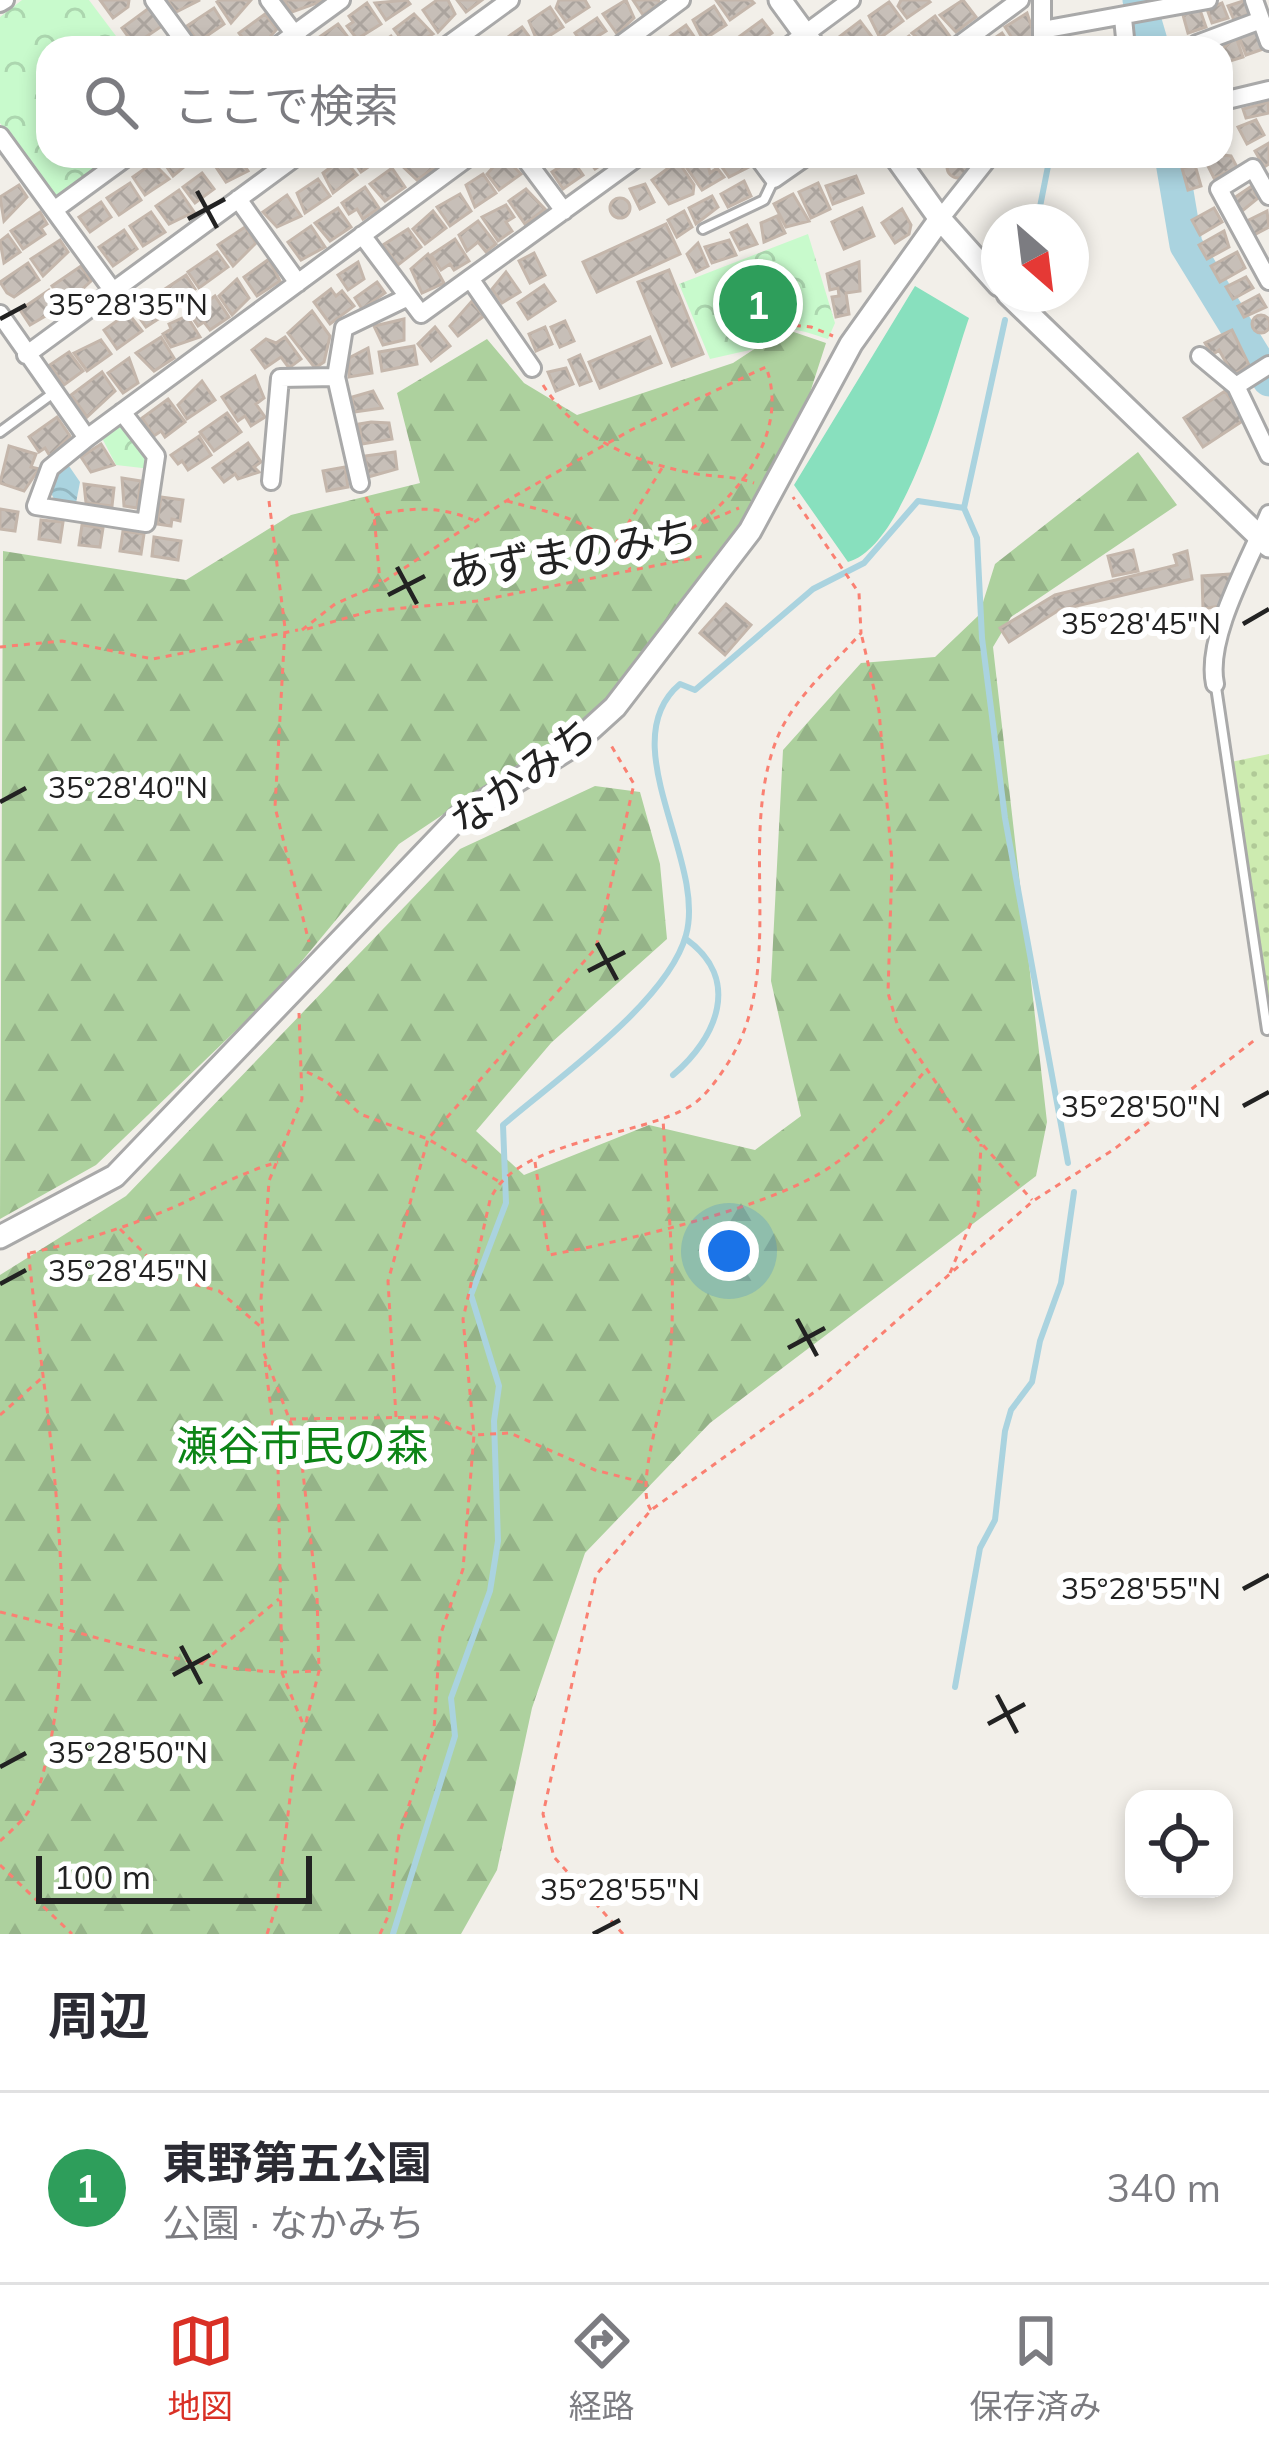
<!DOCTYPE html>
<html lang="ja">
<head>
<meta charset="utf-8">
<style>
  body { margin:0; font-family:Mulish,"Noto Sans JP",sans-serif; background:#f7f7f7; color:#2b2b33 }
  .controls { position:absolute; right:36px; bottom:36px; display:grid; overflow:hidden; border-radius:24px; box-shadow:0 6px 18px #0003 }
  .controls button { width:108px; height:108px; display:grid; place-items:center; padding:0; border:0; border-bottom:3px solid #e1e1e2; background:#fff; color:#2b2b33; font:60px sans-serif }
  .compass { position:absolute; left:981px; top:204px; width:108px; height:108px; border-radius:50%; background:#fff; box-shadow:0 6px 18px #0003; rotate:152deg }
  .scale { position:absolute; left:36px; bottom:30px; width:276px; box-sizing:border-box; padding-left:12px; border:6px solid #222; border-top:0; font-size:33px; line-height:42px; white-space:nowrap; color:#222; -webkit-text-stroke:9px #fff; paint-order:stroke }
  .you { position:absolute; left:729px; top:1251px; width:42px; height:42px; margin:-30px; border:9px solid #fff; border-radius:50%; background:#1a73e8; box-shadow:0 0 0 18px #1a73e833 }
  .badge { display:grid; place-items:center; width:78px; height:78px; border-radius:50%; background:#d93025; color:#fff; font-size:39px; font-weight:700 }
  .pin { position:absolute; translate:-50% -50%; border:6px solid #fff; box-shadow:0 3px 12px #0006 }
  .list { margin:0; padding:0; list-style:none }
  h2 { display:flex; justify-content:space-between; align-items:center; height:156px; margin:0; padding:0 48px; font-size:51px }
  h2 small { font-size:39px; font-weight:400; color:#7c7c81 }
  .list li { display:grid; grid-template-columns:78px 1fr auto; gap:36px; align-items:center; box-sizing:border-box; height:192px; padding:0 48px; border-top:3px solid #e1e1e2 }
  .list b { display:block; font-size:45px; white-space:nowrap }
  .list p { margin:0; font-size:39px; white-space:nowrap; color:#7c7c81 }
  .list em { font-size:39px; font-style:normal; color:#7c7c81 }
  .icon { flex:none; width:66px; height:66px; fill:none; stroke:currentColor; stroke-width:2; stroke-linecap:round; stroke-linejoin:round }
  .map { position:relative; flex:none; width:1269px; height:1934px; overflow:hidden }
  .search { position:absolute; background:#fff; box-shadow:0 6px 18px #0003; left:36px; right:36px; top:36px; height:132px; display:flex; align-items:center; gap:30px; box-sizing:border-box; padding:0 42px; border-radius:36px; color:#7c7c81; font-size:45px }
  .sheet { height:348px; background:#fff }
  nav { display:flex; justify-content:space-around; align-items:center; box-sizing:border-box; height:168px; border-top:3px solid #e1e1e2; background:#fff; font-size:33px; color:#7c7c81 }
  nav a { display:grid; justify-items:center; gap:6px }
  nav .on { color:#d93025 }
  .map>svg:first-child { display:block }
</style>
</head>
<body>
<div class="map">
<svg width="1269" height="1934" viewBox="0 0 1269 1934">
  <defs>
    <pattern id="grass-dots" width="8" height="8" patternUnits="userSpaceOnUse" patternTransform="scale(3)"><rect width="8" height="8" fill="#cdebb0"/><path d="M2 2h.1M6 6h.1" fill="none" stroke="#b0c997" stroke-width="1.8" stroke-linecap="round"/></pattern>
    <pattern id="forest-firs" width="22" height="20" patternUnits="userSpaceOnUse" patternTransform="scale(3)"><rect width="22" height="20" fill="#add19e"/><path d="M5 1l3.5 6h-7zM16 11l3.5 6h-7z" fill="#95b388"/></pattern>
    <pattern id="park-crowns" width="20" height="18" patternUnits="userSpaceOnUse" patternTransform="scale(3)"><rect width="20" height="18" fill="#c8facc"/><path d="M2 6a3 3 0 1 1 6 0M12 15a3 3 0 1 1 6 0" fill="none" stroke="#acd6af"/></pattern>
    <pattern id="water-waves" width="16" height="10" patternUnits="userSpaceOnUse" patternTransform="scale(3)"><rect width="16" height="10" fill="#aad3df"/><path d="M0 5q4-4 8 0t8 0" fill="none" stroke="#92b5bf"/></pattern>
    <pattern id="building-cross-hatch" width="8" height="8" patternUnits="userSpaceOnUse" patternTransform="scale(3)"><rect width="8" height="8" fill="#c7bfb8"/><path d="M0 0l8 8M0 8l8-8" fill="none" stroke="#aba49e"/></pattern>
  </defs>
  <rect width="100%" height="100%" fill="#f2efe9"/>
  <path fill="url(#grass-dots)" d="M1269 754V1015L1231 762Z"/>
  <path fill="url(#forest-firs)" d="M785 329 826 343 807 402 749 521 595 718 550 755 487 785 399 844 277 991 96 1165 0 1219 3 551 186 580 291 515 420 483 397 393 487 339 524 383 577 415 733 363Z
    M1138 452 1177 505 1011 617 993 647 1047 1122 1036 1176 710 1423 585 1553 532 1708 497 1870 461 1934H0V1275L126 1196 460 849 595 786 640 792 660 864 667 939 551 1043 476 1131 524 1175 649 1125 755 1150 801 1116 771 981 783 750 861 663 935 657 979 615 995 564Z"/>
  <path fill="url(#park-crowns)" d="M22 0H89L125 48H48V156H121L60 202 0 123V17Z
    M808 234 835 323 828 339C802 331 779 319 763 347L710 359 679 284Z
    M121 424 153 463 151 469 116 465 102 438Z"/>
  <path fill="#88e0be" d="M915 286 969 318C949 375 908 545 848 562L794 485Z"/>
  <path fill="url(#water-waves)" d="M69 466 80 482 76 503 54 499 51 493 58 472Z"/>
  <g fill="none" stroke-linecap="round" stroke-linejoin="round">
    <path stroke="#aad3df" stroke-width="6" d="M1053 38 1054 48
      M1037 222 1050 156
      M1005 320 964 508 977 538 982 638 1005 818 1068 1163
      M673 1075C717 1038 742 979 686 939
      M955 1687 980 1548 995 1520 1005 1431 1011 1410 1032 1382 1040 1341 1061 1283 1074 1192
      M393 1934 455 1736 451 1698 490 1591 498 1541 494 1421 499 1386 471 1295 506 1203 503 1125C555 1080 668 1002 686 935 707 861 611 742 680 684L695 690 813 589 864 563 918 501 964 508"/>
    <path stroke="#aad3df" stroke-width="33" d="M1139 0 1153 48
      M1171 156 1186 245 1269 380"/>
  </g>
  <path fill="url(#building-cross-hatch)" stroke="#c4b6ab" stroke-width="3" d="M100 0H129L128 7 113 18Z
    M167 0H200L176 12Z
    M251 0 231 23 217 2 220 0Z
    M284 0H322L323 1 292 12Z
    M407 0 410 4 386 20 375 3Z
    M437 0H448L455 14 438 32 423 10Z
    M457 0H482L466 12Z
    M585 0 589 7 566 22 556 8 559 0Z
    M626 0 634 18 617 34 603 14Z
    M633 0H658L660 3 643 15Z
    M716 0H751L754 3 730 20Z
    M901 0H928L930 2 907 18 898 6Z
    M963 0 976 17 956 32 940 15Z
    M1246 0 1251 13 1234 20 1228 6Z
    M889 2 903 21 880 38 869 16Z
    M367 3 381 24 357 39 347 26 353 22 349 16Z
    M1222 3 1228 18 1212 23 1207 9Z
    M714 6 726 25 703 40 693 20Z
    M550 7 563 27 538 43 529 21Z
    M149 8 162 26 134 45 122 28Z
    M214 8 224 24 198 42 187 26Z
    M1200 10 1206 27 1188 33 1183 15Z
    M1027 13 1035 37 1018 47 1005 27Z
    M265 14 277 29 260 48H250L239 33Z
    M414 14 433 34 408 48 394 29Z
    M935 16 951 38 929 48 912 33Z
    M597 18 606 31 598 36 603 43 585 48 575 33Z
    M762 20 772 33 756 44 759 48H743L736 39Z
    M860 21 875 41 865 48H847L839 37Z
    M338 24 353 44 321 48 315 40Z
    M686 25 700 45 670 48 668 38Z
    M522 27 536 46 504 48 505 39Z
    M1256 30 1263 49 1246 55 1239 37Z
    M1002 33 1012 48 981 47Z
    M391 36 399 48H373Z
    M909 36 918 48H892Z
    M1236 37 1243 57 1227 62 1222 49Z
    M1268 102 1269 113 1246 118 1243 109Z
    M1256 120 1264 135 1247 144 1238 127Z
    M1269 143V164L1264 167 1255 151Z
    M1223 155 1231 156 1237 167 1214 178 1207 164Z
    M947 167a11 11 0 1 1 22 0a11 11 0 1 1-22 0Z
    M197 156 173 176 160 157 161 156Z
    M225 156H238L248 171 226 182 214 164Z
    M350 156H383V157L361 172Z
    M407 156H428L435 167 417 180 398 162Z
    M503 156 521 174 499 190 487 174Z
    M585 156H612L613 157 595 169Z
    M706 156 710 173 717 168 724 177 702 190 680 158Z
    M730 156H747L753 165 729 177 719 163Z
    M343 158 357 175 333 193 323 173Z
    M572 159 583 175 563 189 552 172Z
    M678 161 694 185 693 194 669 204 652 180Z
    M153 163 169 179 145 195 133 177Z
    M1195 165 1201 186 1188 190 1182 168Z
    M392 168 405 187 385 201 370 184Z
    M202 173 214 189 195 203 183 187Z
    M483 174 496 193 475 207 466 185Z
    M856 176 863 193 833 204 826 186Z
    M318 179 330 196 305 213 297 193Z
    M744 181 751 196 728 207 721 194Z
    M130 183 141 200 119 215 107 198Z
    M818 183 830 209 811 218 799 192Z
    M645 184 654 202 640 209 630 189Z
    M19 185 27 197 4 221 0 197Z
    M1252 186 1258 198 1241 212 1234 198Z
    M365 187 379 208 363 219 357 209 349 214 342 203Z
    M526 189 545 209 525 224 509 201Z
    M179 190 194 212 169 224 156 206Z
    M460 194 471 211 450 226 437 207Z
    M793 194 809 221 786 227 774 204Z
    M287 195 301 216 277 227 263 212Z
    M712 196 718 207 696 224 689 208Z
    M610 208a10 10 0 1 1 20 0a10 10 0 1 1-20 0Z
    M101 202 111 217 90 232 79 217Z
    M506 205 514 217 506 222 512 231 498 241 482 217Z
    M338 208 351 227 330 241 315 223Z
    M862 208 874 236 844 249 832 222Z
    M1214 208 1222 222 1200 235 1192 220Z
    M902 209 911 225 909 234 895 243 882 223Z
    M433 211 446 228 425 244 413 229Z
    M684 211 692 227 677 237 668 220Z
    M1267 211 1269 227 1254 235 1247 221Z
    M40 212 47 224 41 228 45 234 23 249 11 231Z
    M151 212 165 232 143 246 130 226Z
    M777 216 785 233 764 242 761 223Z
    M478 221 496 244 486 252 478 242 467 251 459 235Z
    M666 224 680 254 597 292 583 262Z
    M747 225 757 244 740 250 731 233Z
    M311 226 325 247 301 260 288 242Z
    M245 227 256 243 233 266 218 245Z
    M408 229 421 247 398 265 383 245Z
    M124 230 137 249 113 266 99 247Z
    M1224 231 1229 247 1207 259 1199 245Z
    M8 235 20 252 4 263 0 241Z
    M455 239 469 261 454 270 450 264 441 270 431 255Z
    M60 240 68 252 43 276 31 259Z
    M729 240 736 255 712 263 705 247Z
    M698 243 708 266 696 272 687 254Z
    M217 252 228 267 199 288 188 272Z
    M1237 252 1245 268 1220 282 1211 266Z
    M534 253 545 275 530 283 519 261Z
    M428 254 444 283 422 293 411 269Z
    M269 259 280 281 257 296 244 277Z
    M358 262 364 279 348 290 338 275Z
    M859 262 860 291 846 293 849 314 836 317 832 297 839 296 838 288 830 290 827 274Z
    M28 263 39 280 14 297 7 293 0 282Z
    M81 266 91 281 65 305 52 286Z
    M669 270 703 354 672 366 638 282Z
    M506 272 520 292 502 303 492 289Z
    M186 275 195 289 172 305 162 291Z
    M1246 277 1253 288 1233 299 1226 287Z
    M237 279 249 298 232 315 219 296Z
    M377 282 385 293 362 309 355 298Z
    M544 285 555 301 528 319 518 303Z
    M331 289 336 296 342 291 354 306 330 324 314 302Z
    M49 290 61 307 30 325 20 310Z
    M157 294 169 312 146 327 136 313Z
    M1259 295 1266 307 1244 317 1238 306Z
    M215 296 229 317 210 330 204 322 198 326 190 314Z
    M472 301 484 316 458 336 450 326Z
    M312 311 330 336 324 362 315 368 288 333Z
    M128 313 142 331 117 349 104 330Z
    M1252 324a9 9 0 1 1 18 0a9 9 0 1 1-18 0Z
    M187 316 200 337 171 347 163 334 171 329 169 324Z
    M404 319V340L383 345 374 326Z
    M565 321 574 341 560 347 551 327Z
    M435 327 450 346 431 361 418 344Z
    M545 327 552 344 536 351 529 334Z
    M1232 330 1249 365 1233 375 1219 350 1212 355 1205 343Z
    M161 337 174 358 154 371 136 353Z
    M285 337 301 359 289 368 281 357 265 368 252 350 266 339 276 343Z
    M650 337 661 363 600 388 589 362Z
    M101 340 111 354 87 371 74 353Z
    M414 346 417 364 382 371 379 352Z
    M368 348 372 373 349 377V358Z
    M69 352 83 371 64 385 50 365Z
    M580 355 591 381 580 385 569 360Z
    M129 358 138 383 123 393 108 373Z
    M566 368 573 384 556 391 548 372Z
    M102 372 115 391 87 417 71 395Z
    M255 376 264 398 256 404 265 417 251 426 245 416 238 421 222 397Z
    M202 381 215 400 187 419 178 405Z
    M373 391 382 408 354 412 352 397Z
    M1225 391 1244 420 1203 447 1184 418Z
    M168 399 185 422 165 437 161 431 154 436 142 418Z
    M227 413 241 432 214 451 200 432Z
    M57 417 70 436 50 456 45 448 39 452 29 437Z
    M371 422 389 423 392 439 362 444 359 424Z
    M199 436 211 455 188 470 182 461 178 464 171 455Z
    M248 443 261 462 254 467 259 472 238 479 235 474 224 482 213 468Z
    M101 444 114 465 91 472 81 457Z
    M9 446 36 454 31 467 39 469 24 491 0 483Z
    M395 452 397 469 368 477 365 456Z
    M345 467 348 487 327 491 323 471Z
    M122 478 141 481 137 508 124 506Z
    M84 484 114 488 112 506 86 503Z
    M161 497 183 500 180 521 172 519 171 526 157 524Z
    M0 509 18 512 15 531 0 529Z
    M41 520 63 522 60 542 39 539Z
    M82 525 103 528 100 547 79 545Z
    M123 531 144 534 141 554 120 551Z
    M154 537 181 541 178 560 152 556Z
    M1133 550 1138 571 1113 576 1108 556Z
    M1187 551 1192 579 1059 610 1009 642 1000 628 1055 595 1177 565 1174 555Z
    M1232 574 1219 606 1203 609 1202 576Z
    M726 604 751 625 725 655 700 633Z"/>
  <g fill="none" stroke-linecap="round" stroke-linejoin="round">
    <defs>
      <path id="service" d="M703 229 764 200 773 181
        M0 432 52 394
        M1216 687 1267 1030"/>
      <path id="minor" d="M154 0 189 48
        M269 0 305 48
        M1254 0 1269 42
        M0 3 5 0
        M1123 18 1126 48
        M1042 30 1208 0
        M1197 44 1261 20
        M275 48 341 0
        M444 48 510 0
        M616 48 681 0
        M786 48 851 0
        M955 48 1020 0
        M1042 48V0
        M1223 101 1269 90
        M0 136 113 291
        M523 156 564 211
        M757 156 774 179 807 156
        M1269 196 1253 168 1219 189 1269 281
        M238 199 298 283
        M54 210 128 156
        M940 219 990 156
        M362 235 421 314 639 156
        M471 280 532 368
        M0 314 87 438
        M26 355 297 156
        M1200 356 1236 386 1269 455
        M1236 386 1269 365
        M122 412 156 456 146 523 36 506 50 468 87 438 470 156
        M271 481 280 378 336 377
        M360 483 336 377 344 328 408 297
        M1215 684C1205 637 1250 560 1269 514"/>
      <path id="tertiary" d="M780 0 815 48
        M895 156 940 219 999 285
        M1008 294 1269 546
        M0 1237 115 1176 459 817 571 747 615 707 750 531 851 344 940 219"/>
    </defs>
    <use href="#service" stroke="#a9a9a9" stroke-width="14"/>
    <use href="#minor" stroke="#a9a9a9" stroke-width="22"/>
    <use href="#tertiary" stroke="#a9a9a9" stroke-width="27"/>
    <path stroke="#fa8072" stroke-width="3" stroke-dasharray="6 6" stroke-linecap="butt" d="M771 323 811 327 833 336
      M543 385C578 440 636 463 697 474 717 477 736 476 754 483
      M366 497 374 515 380 582
      M269 501 285 628 275 807 309 942
      M507 501C552 513 609 523 630 569
      M374 515C411 508 437 505 473 520
      M703 523 739 508
      M615 545 662 468
      M307 629 371 611 477 601 704 556
      M302 630 335 604 380 584 506 501 631 430 766 367C797 451 703 539 627 561
      M862 637 879 711 892 862 888 993 898 1027 965 1125 1032 1200
      M0 647 62 641 153 659 298 630
      M307 1072 327 1082 360 1114 428 1139 498 1181
      M535 1162 549 1255C624 1241 772 1208 833 1165 869 1141 897 1104 925 1071
      M120 1229 168 1277 219 1291 261 1327
      M30 1253C79 1242 128 1227 174 1207 210 1191 239 1173 278 1162
      M950 1273 978 1206 981 1144
      M265 1361 278 1466 282 1673 303 1724
      M0 1415 43 1377
      M396 1417 388 1281 428 1139 596 948 634 784 609 742
      M290 1419 434 1417 474 1435 510 1433 595 1470 645 1483
      M651 1510C634 1487 665 1399 669 1367 678 1285 667 1200 663 1118
      M0 1612C102 1636 209 1679 315 1671
      M203 1662 279 1599
      M0 1841C13 1829 29 1816 35 1799 91 1641 44 1412 28 1248
      M0 1865 72 1934
      M267 1934 277 1905 293 1773 319 1671 317 1595 300 1447 264 1353 261 1299 269 1181 302 1099 299 1013
      M380 1934 389 1914 399 1835 434 1729 440 1636 463 1569 474 1435 463 1319 490 1200C515 1139 640 1138 692 1105 706 1096 719 1077 728 1063 788 969 737 843 776 741 792 699 832 666 861 633L859 593 793 497
      M623 1934 554 1857 543 1814 596 1575 651 1510 820 1388 1033 1201 1113 1150 1256 1039"/>
    <use href="#service" stroke="#fff" stroke-width="8"/>
    <use href="#minor" stroke="#fff" stroke-width="16"/>
    <use href="#tertiary" stroke="#fff" stroke-width="21"/>
  </g>
  <path fill="none" stroke="#222" stroke-width="4.5" d="M197 191 217 228M188 219 225 199M0 319 26 305M397 567 417 604M388 595 425 576M1243 624 1269 609M0 802 26 788M597 943 617 980M588 971 625 952M1243 1106 1269 1092M0 1284 26 1270M797 1319 817 1356M788 1348 825 1328M1243 1589 1269 1575M181 1646 201 1684M173 1675 210 1655M997 1695 1017 1733M988 1724 1025 1704M0 1767 26 1753M593 1934 620 1920"/>
  <g text-anchor="middle" dominant-baseline="central" stroke-width="12" stroke-linejoin="round" paint-order="stroke">
    <g font-size="42" fill="#222" stroke="#fff">
      <text transform="translate(572 553) rotate(-9)">あずまのみち</text>
      <text transform="translate(523 776) rotate(-36)">なかみち</text>
    </g>
    <g font-size="42" fill="#0c8416" stroke="#fff">
      <text x="302" y="1445">瀬谷市民の森</text>
    </g>
  </g>
  <g font-size="30" text-anchor="middle" fill="#222" stroke="#fff" stroke-width="12" stroke-linejoin="round" paint-order="stroke">
    <text x="128" y="315">35°28'35"N</text>
    <text x="1141" y="634">35°28'45"N</text>
    <text x="128" y="798">35°28'40"N</text>
    <text x="1141" y="1117">35°28'50"N</text>
    <text x="128" y="1281">35°28'45"N</text>
    <text x="1141" y="1599">35°28'55"N</text>
    <text x="128" y="1763">35°28'50"N</text>
    <text x="620" y="1900">35°28'55"N</text>
  </g>
</svg>
<div class="controls">
<button><svg class="icon" aria-label="locate" viewBox="0 0 24 24"><circle cx="12" cy="12" r="6"/><path d="M12 2v4M12 18v4M2 12h4M18 12h4"/></svg></button>
</div>
<svg class="compass" viewBox="-18 -18 36 36"><path d="M0-13l5 13h-10z" fill="#e53935"/><path d="M0 13l5-13h-10z" fill="#7c7c81"/></svg>
<div class="scale">100 m</div>
<div class="you"></div>
<div class="pin badge" style="left:758px;top:304px;background:#2e9e5b">1</div>
<div class="search"><svg class="icon" aria-label="search" viewBox="0 0 24 24"><circle cx="10" cy="10" r="6"/><path d="M15 15l6 6"/></svg>ここで検索</div>
</div>
<section class="sheet">
<h2>周辺<small></small></h2>
<ul class="list">
<li><span class="badge" style="background:#2e9e5b">1</span><div><b>東野第五公園</b><p>公園 · なかみち</p></div><em>340 m</em></li>
</ul>
</section>
<nav>
<a class="on"><svg class="icon" aria-label="map" viewBox="0 0 24 24"><path d="M3 6l6-2 6 2 6-2v14l-6 2-6-2-6 2zM9 4v14M15 6v14"/></svg>地図</a>
<a><svg class="icon" aria-label="directions" viewBox="0 0 24 24"><path d="M12 3l9 9-9 9-9-9zM9 14v-3h6M13 9l2 2-2 2"/></svg>経路</a>
<a><svg class="icon" aria-label="saved" viewBox="0 0 24 24"><path d="M7 4h10v16l-5-4-5 4z"/></svg>保存済み</a>
</nav>
</body>
</html>
